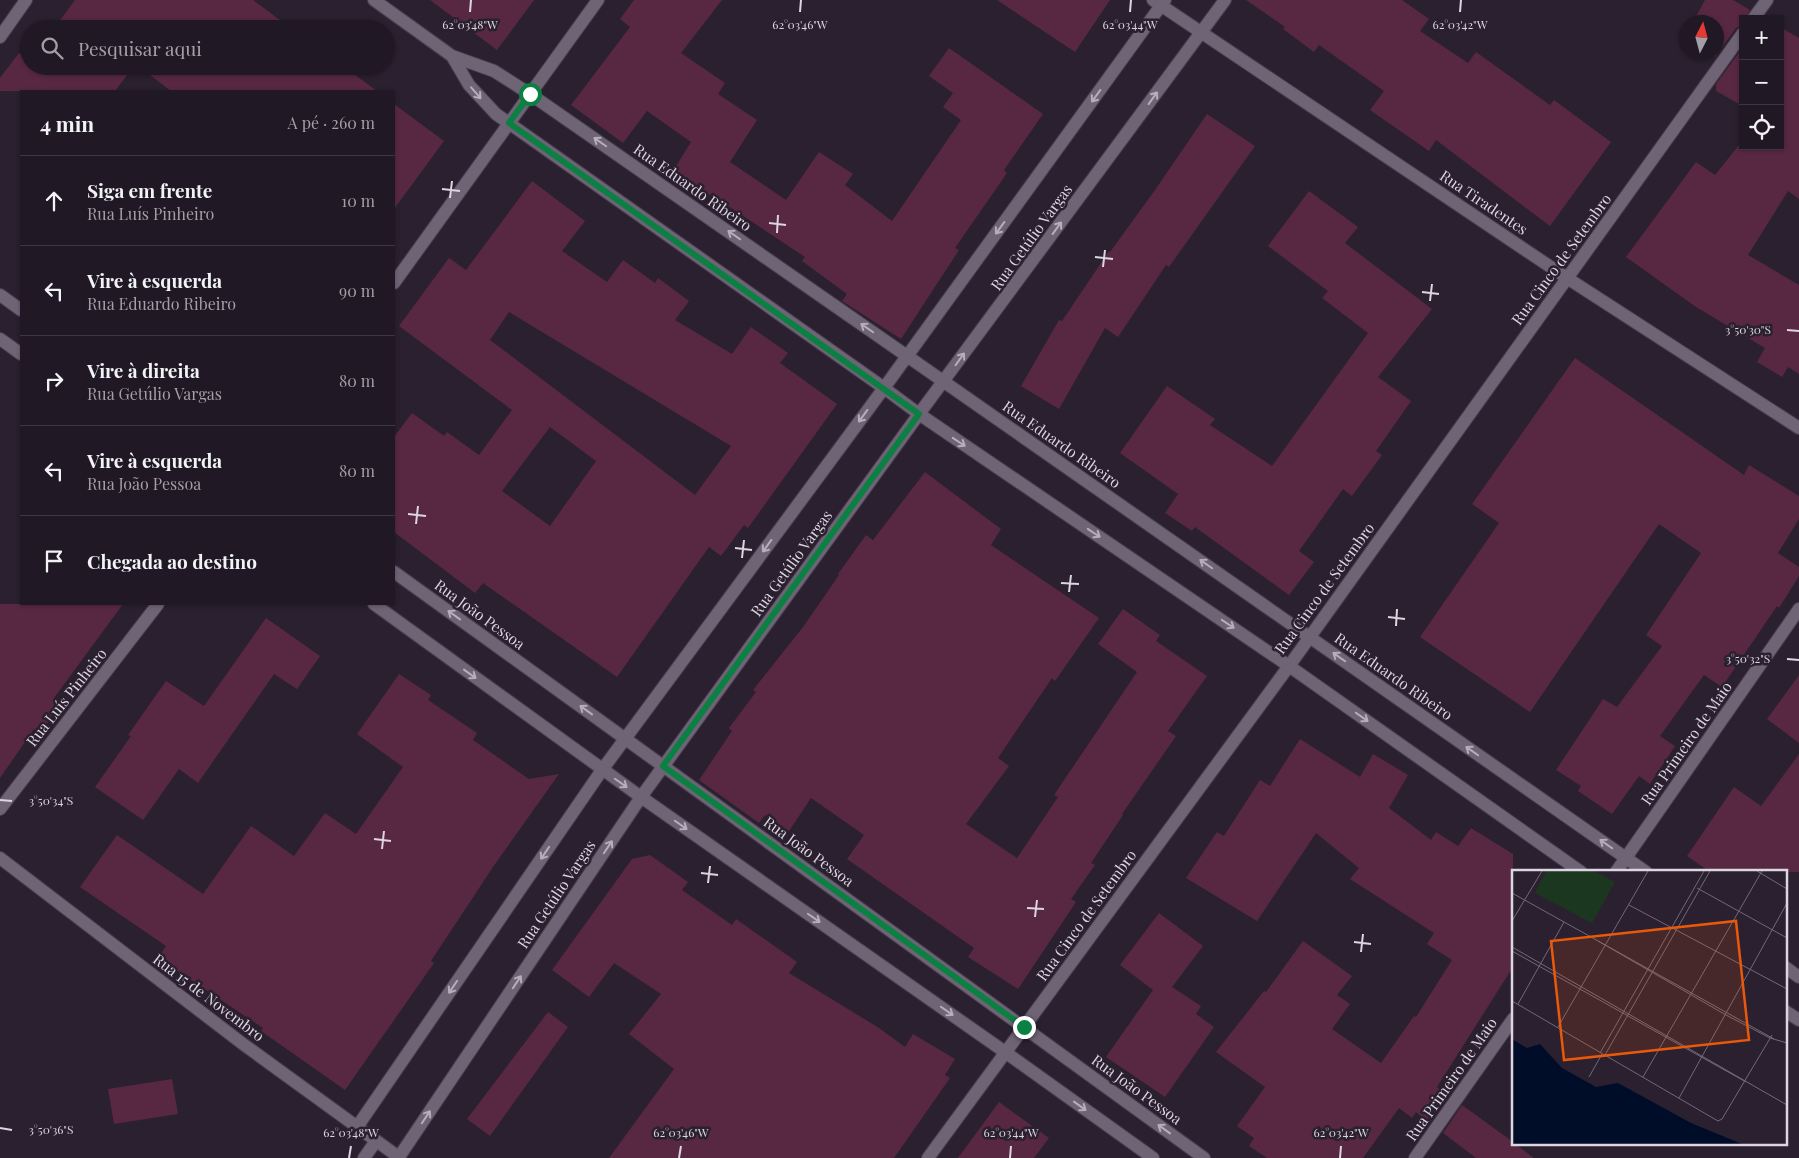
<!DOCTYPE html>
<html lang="pt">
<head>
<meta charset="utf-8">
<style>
  body { margin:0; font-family:"Playfair Display",serif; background:#28212c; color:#f1f3f6 }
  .controls { position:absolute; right:15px; top:15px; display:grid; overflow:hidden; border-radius:0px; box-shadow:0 1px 4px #0004 }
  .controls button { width:45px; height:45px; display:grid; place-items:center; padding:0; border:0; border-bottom:1px solid #3d3741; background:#201824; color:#f1f3f6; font:25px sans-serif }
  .compass { position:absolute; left:1679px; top:15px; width:45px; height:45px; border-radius:50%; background:#201824; box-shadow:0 1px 4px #0004; rotate:6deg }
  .stop { position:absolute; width:15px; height:15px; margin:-11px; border:4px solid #0b8043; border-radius:50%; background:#fff }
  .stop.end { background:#0b8043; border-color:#fff; box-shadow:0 1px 5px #0008 }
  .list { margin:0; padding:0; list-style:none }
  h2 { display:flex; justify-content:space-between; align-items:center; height:65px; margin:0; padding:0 20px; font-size:21px }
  h2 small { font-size:16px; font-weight:400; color:#a2a0a6 }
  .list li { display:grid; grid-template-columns:32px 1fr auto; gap:15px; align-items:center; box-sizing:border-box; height:90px; padding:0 20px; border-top:1px solid #3d3741 }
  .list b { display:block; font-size:19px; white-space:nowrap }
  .list p { margin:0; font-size:16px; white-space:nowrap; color:#a2a0a6 }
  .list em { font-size:16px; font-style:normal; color:#a2a0a6 }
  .icon { flex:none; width:28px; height:28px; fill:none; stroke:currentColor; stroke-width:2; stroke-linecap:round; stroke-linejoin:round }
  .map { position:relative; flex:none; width:1799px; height:1158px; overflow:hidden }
  .search { position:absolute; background:#201824; box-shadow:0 1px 4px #0004; left:20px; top:20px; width:375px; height:55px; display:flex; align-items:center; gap:12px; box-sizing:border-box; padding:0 18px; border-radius:28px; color:#a2a0a6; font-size:19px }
  .panel { position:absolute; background:#201824; box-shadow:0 1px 4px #0004; left:20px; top:90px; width:375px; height:515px; border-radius:0px }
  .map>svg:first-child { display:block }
</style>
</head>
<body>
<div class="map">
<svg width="1799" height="1158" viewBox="0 0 1799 1158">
  <rect width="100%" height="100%" fill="#2a2030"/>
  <path fill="#582842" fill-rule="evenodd" d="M75 0H253L292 29H52L54 26 55 27Z
    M430 0H534L497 50Z
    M634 0H722L681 53 725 83 718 94 757 120 730 162 786 200 819 152 853 174 845 185 892 221 961 120 943 107 953 93 929 76 949 48 1043 114 1004 170 1007 173 955 248 959 250 901 339 842 301 847 294 802 261 805 257 710 194 707 199 670 176 691 142 647 111 623 143 571 105 630 27 620 19Z
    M997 0H1110L1075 52Z
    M1246 0H1402L1429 19 1420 31 1468 63 1476 52 1550 105 1554 100 1611 142 1550 226 1436 140 1429 151 1370 110 1384 91 1319 45 1314 52 1283 29 1285 27Z
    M1705 0H1733L1750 10 1745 19H1743V25L1736 28 1715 57 1706 52H1716V22H1693Z
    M1780 27 1799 38V199L1788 191 1748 255 1799 285V374L1788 367 1782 377 1757 362 1765 348 1696 307 1626 257 1696 162 1715 175 1743 140V146H1780Z
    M1743 47V106L1716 91V84Z
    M19 53 29 60V66H134L115 91H0V78Z
    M138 66H343L377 91H171Z
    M394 104 444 141 394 209Z
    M1207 114 1255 146 1169 267 1166 265 1118 337 1105 328 1059 409 1021 386 1059 320 1062 321 1109 251 1110 252 1155 190Z
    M532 181 585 221 562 251 607 282 623 260 655 283 658 278 689 301 675 320 732 354 751 327 788 353 780 363 837 404 748 528 744 525 721 556 709 547 617 677 483 583 475 593 394 532V437L412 413 444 436 447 432 479 455 512 410 399 326 449 258 466 270ZM509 312 731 446 695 495 490 340ZM550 427 596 461 550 526 502 491Z
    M1309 191 1358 227 1345 243 1432 309 1378 377 1411 401 1376 451 1382 455 1352 496 1343 489 1299 551 1314 562 1289 595 1195 527 1192 531 1165 513 1178 494 1120 453 1167 386 1215 419 1210 425 1272 466 1368 333 1322 298 1328 291 1268 246Z
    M1575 358 1744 475 1749 465 1799 496V519L1778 553 1799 567V576L1779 608 1777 606 1722 687 1704 675 1660 736 1675 746 1650 784 1639 776 1612 814 1578 791 1581 786 1556 770 1603 699 1617 707 1662 646 1646 635 1701 553 1659 524 1530 712 1420 637 1499 523 1472 504Z
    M925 472 1001 529 991 545 1099 618 1055 681 1052 678 998 758 1009 766 966 824 1017 858 1058 797 1054 795 1137 672 1098 644 1123 609 1160 635 1156 641 1207 676 1168 731 1176 736 1122 814 1123 815 1091 863 1095 865 1071 899 1076 902 1018 989 968 957 974 948 847 859 864 835 811 798 789 831 765 815 759 823 699 780 732 731 729 728 756 692 753 690 803 627 839 575 838 574 866 535 873 540Z
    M0 604H123L54 698 61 703 40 734 34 729 0 778Z
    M266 618 320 656 297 689 274 674 198 783 179 769 143 820 95 787 131 736 128 735 166 681 204 706Z
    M399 674 431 695 428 700 477 733 473 740 529 779 559 774 493 867 431 961 434 963 345 1090 261 1031 263 1028 158 958 166 946 80 887 117 835 203 894 251 826 294 856 325 813 356 834 403 767 357 734Z
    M1799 675V743L1767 719Z
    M1300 739 1360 777 1373 754 1408 775 1389 808 1431 840 1436 832 1458 846 1471 828 1513 854V967L1437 1087 1449 1096 1430 1123 1416 1112 1412 1118 1399 1108 1363 1158H1267L1249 1146 1254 1138 1237 1126 1265 1087 1216 1052 1264 991 1266 992 1303 941 1352 976 1337 995 1350 1004 1332 1029 1381 1063 1414 1016 1416 1017 1452 960 1427 944 1434 933 1350 879 1359 868 1316 833 1257 921 1186 878 1217 832 1224 836 1260 780 1270 786Z
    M1799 754V872H1710L1687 856 1734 787 1761 806Z
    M650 855 688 882 682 890 732 925 736 919 797 962 789 973 879 1028 905 1047 913 1034 955 1059 945 1075 950 1078 894 1158H609L674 1069 629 1034 661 994 614 963 589 997 552 970 632 859Z
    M1159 913 1203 946 1172 987 1201 1006 1196 1014 1214 1027 1165 1097 1106 1057 1153 990 1120 965Z
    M548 1012 568 1027 490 1136 467 1119Z
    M172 1079 178 1114 114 1124 108 1089Z
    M999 1102 1049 1138 1034 1158H958Z
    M1462 1105 1513 1142V1144H1515L1534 1158H1476L1443 1133Z"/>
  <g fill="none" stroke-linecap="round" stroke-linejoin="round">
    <defs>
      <path id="minor" d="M374 0 452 56 494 71 530 94 907 356
        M1153 0 1567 278 1799 428
        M1753 19 1767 0
        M0 37 26 0
        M452 56 469 85 496 114 884 388
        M394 283 598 0
        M663 766 1204 1158
        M0 809 158 604
        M0 858 243 1044 400 1158
        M1616 872 1799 609
        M357 1127 602 770
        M399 1157 641 797 1005 1052 1153 1158
        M364 1158 376 1141
        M928 1158 1289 666 1743 33
        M1415 1158 1513 1019"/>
      <path id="tertiary" d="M0 295 21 310
        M0 339 21 354
        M907 356 1646 872
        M884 388 919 414 1289 666 1581 872
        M394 572 663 766
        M374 604 641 797 919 414 1225 0
        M602 770 884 388 1165 0
        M1785 967 1799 977
        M1785 1011 1799 1020"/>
    </defs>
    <use href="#minor" stroke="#483e4c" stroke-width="14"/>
    <use href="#tertiary" stroke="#483e4c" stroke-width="14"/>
    <use href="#minor" stroke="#6f6376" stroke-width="12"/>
    <use href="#tertiary" stroke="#6f6376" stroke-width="12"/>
  </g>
  <defs><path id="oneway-shaft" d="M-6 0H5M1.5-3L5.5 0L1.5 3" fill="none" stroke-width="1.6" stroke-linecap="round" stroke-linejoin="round" transform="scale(1.25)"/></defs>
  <g stroke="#b6aebc">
    <use href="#oneway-shaft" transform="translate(476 93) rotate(49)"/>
    <use href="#oneway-shaft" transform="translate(1096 96) rotate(126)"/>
    <use href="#oneway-shaft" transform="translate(1153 98) rotate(-54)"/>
    <use href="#oneway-shaft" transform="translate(600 142) rotate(-145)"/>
    <use href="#oneway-shaft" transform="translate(1000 228) rotate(126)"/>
    <use href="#oneway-shaft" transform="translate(1057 228) rotate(-54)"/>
    <use href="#oneway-shaft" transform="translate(734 235) rotate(-145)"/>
    <use href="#oneway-shaft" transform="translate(867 328) rotate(-145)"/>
    <use href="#oneway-shaft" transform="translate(960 359) rotate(-54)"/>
    <use href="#oneway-shaft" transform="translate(863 416) rotate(126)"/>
    <use href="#oneway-shaft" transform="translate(959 442) rotate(34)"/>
    <use href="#oneway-shaft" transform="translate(1094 533) rotate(34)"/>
    <use href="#oneway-shaft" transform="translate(767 546) rotate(126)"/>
    <use href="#oneway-shaft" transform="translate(1206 564) rotate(-145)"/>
    <use href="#oneway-shaft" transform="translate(454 615) rotate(-144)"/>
    <use href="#oneway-shaft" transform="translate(1228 624) rotate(34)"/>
    <use href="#oneway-shaft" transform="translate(1339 657) rotate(-145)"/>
    <use href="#oneway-shaft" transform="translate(470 674) rotate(36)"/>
    <use href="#oneway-shaft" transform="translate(586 710) rotate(-144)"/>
    <use href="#oneway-shaft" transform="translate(1362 717) rotate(35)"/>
    <use href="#oneway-shaft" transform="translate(1472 751) rotate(-145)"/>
    <use href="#oneway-shaft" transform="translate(621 783) rotate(35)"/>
    <use href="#oneway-shaft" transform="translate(681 825) rotate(35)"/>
    <use href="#oneway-shaft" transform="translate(1606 844) rotate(-145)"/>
    <use href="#oneway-shaft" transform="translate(608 847) rotate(-56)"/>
    <use href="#oneway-shaft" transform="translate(545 853) rotate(124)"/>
    <use href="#oneway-shaft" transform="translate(814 918) rotate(35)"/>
    <use href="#oneway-shaft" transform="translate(517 982) rotate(-56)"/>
    <use href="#oneway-shaft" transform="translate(453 987) rotate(124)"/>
    <use href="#oneway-shaft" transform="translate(947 1011) rotate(35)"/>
    <use href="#oneway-shaft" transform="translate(1080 1106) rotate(36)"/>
    <use href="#oneway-shaft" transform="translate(426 1117) rotate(-56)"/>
    <use href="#oneway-shaft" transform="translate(1164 1129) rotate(-144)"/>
  </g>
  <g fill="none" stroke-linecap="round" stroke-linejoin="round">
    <path stroke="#0b8043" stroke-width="6" d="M530 94 509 123 919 414 663 766 1024 1027"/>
  </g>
  <path fill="none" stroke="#ddd6e1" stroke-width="2" d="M470 12 471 0M800 12 801 0M1130 12 1131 0M1460 12 1461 0M442 189 460 191M450 198 452 181M769 223 786 225M777 233 778 215M1095 257 1113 259M1103 267 1105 250M1422 292 1439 294M1430 301 1432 284M1787 330 1799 331M408 514 426 516M416 524 418 506M735 548 752 550M742 558 744 540M1061 583 1079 584M1069 592 1071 575M1388 617 1405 619M1396 626 1397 609M1787 659 1799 660M0 800 12 801M374 839 391 841M382 849 384 831M701 873 718 875M708 883 710 866M1027 908 1044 909M1035 917 1037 900M1354 942 1371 944M1361 952 1363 934M0 1128 12 1130M349 1158 351 1146M679 1158 681 1146M1010 1158 1011 1146M1340 1158 1341 1146"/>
  <g text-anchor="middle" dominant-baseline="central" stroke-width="5" stroke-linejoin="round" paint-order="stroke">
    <g font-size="15" fill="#ddd6e1" stroke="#2a2030">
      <text transform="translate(693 187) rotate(35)">Rua Eduardo Ribeiro</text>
      <text transform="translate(1484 202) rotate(34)">Rua Tiradentes</text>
      <text transform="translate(1031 237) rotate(-54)">Rua Getúlio Vargas</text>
      <text transform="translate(1561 259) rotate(-54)">Rua Cinco de Setembro</text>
      <text transform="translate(1062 444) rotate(35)">Rua Eduardo Ribeiro</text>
      <text transform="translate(791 563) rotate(-54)">Rua Getúlio Vargas</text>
      <text transform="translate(1324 588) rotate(-54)">Rua Cinco de Setembro</text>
      <text transform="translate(480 614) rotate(36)">Rua João Pessoa</text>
      <text transform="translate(1394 676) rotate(35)">Rua Eduardo Ribeiro</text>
      <text transform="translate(66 697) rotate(-52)">Rua Luís Pinheiro</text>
      <text transform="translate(1686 743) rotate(-55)">Rua Primeiro de Maio</text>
      <text transform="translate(809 851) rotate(36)">Rua João Pessoa</text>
      <text transform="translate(556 894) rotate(-56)">Rua Getúlio Vargas</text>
      <text transform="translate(1086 915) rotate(-54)">Rua Cinco de Setembro</text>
      <text transform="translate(209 997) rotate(37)">Rua 15 de Novembro</text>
      <text transform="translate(1451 1079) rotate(-55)">Rua Primeiro de Maio</text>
      <text transform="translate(1137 1089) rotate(36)">Rua João Pessoa</text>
    </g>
  </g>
  <g transform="translate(1512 870)">
    <rect width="275" height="275" fill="#2a2030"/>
    <path d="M34 1H82L103 12 80 53 23 23Z" fill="#1c3720"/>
    <path d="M0 169 15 178 28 174 50 198 84 217 106 213 179 253 230 274H0Z" fill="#000d28"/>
    <path fill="none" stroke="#726977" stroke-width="1" d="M245 1 275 19M185 18 275 68M0 23 262 169M117 35 275 119M0 51 30 1M86 71 214 145 258 168 275 173M0 77 275 235M0 81 234 212M0 131 206 251 210 249 260 165M6 134 52 52M46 157 136 1M88 183 192 1M93 185 198 1M77 207 90 184M131 207 250 1M167 228 275 33"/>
    <path fill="#e8590c" fill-opacity="0.15" stroke="#e8590c" stroke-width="2.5" d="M224 51 237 170 52 190 39 71Z"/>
    <rect width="275" height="275" fill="none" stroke="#ddd6e1" stroke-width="2.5"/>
  </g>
  <g font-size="12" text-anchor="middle" fill="#ddd6e1" stroke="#2a2030" stroke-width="5" stroke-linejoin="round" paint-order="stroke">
    <text x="470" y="29">62°03'48"W</text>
    <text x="800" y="29">62°03'46"W</text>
    <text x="1130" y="29">62°03'44"W</text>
    <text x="1460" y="29">62°03'42"W</text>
    <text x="1748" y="334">3°50'30"S</text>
    <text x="1748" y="663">3°50'32"S</text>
    <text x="51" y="805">3°50'34"S</text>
    <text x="51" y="1134">3°50'36"S</text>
    <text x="351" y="1137">62°03'48"W</text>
    <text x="681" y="1137">62°03'46"W</text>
    <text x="1011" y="1137">62°03'44"W</text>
    <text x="1341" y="1137">62°03'42"W</text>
  </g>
</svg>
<div class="controls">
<button>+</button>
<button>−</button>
<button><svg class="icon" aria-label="locate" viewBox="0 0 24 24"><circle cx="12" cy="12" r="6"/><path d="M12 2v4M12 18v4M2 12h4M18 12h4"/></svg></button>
</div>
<svg class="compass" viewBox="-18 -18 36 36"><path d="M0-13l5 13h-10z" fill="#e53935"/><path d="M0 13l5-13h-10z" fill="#a2a0a6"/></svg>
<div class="stop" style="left:530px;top:94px"></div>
<div class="stop end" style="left:1024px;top:1027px"></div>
<div class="search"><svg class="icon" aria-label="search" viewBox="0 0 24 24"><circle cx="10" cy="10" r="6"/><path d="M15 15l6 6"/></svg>Pesquisar aqui</div>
<section class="panel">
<h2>4 min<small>A pé · 260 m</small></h2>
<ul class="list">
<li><svg class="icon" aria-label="ahead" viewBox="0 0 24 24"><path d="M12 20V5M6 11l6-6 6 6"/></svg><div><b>Siga em frente</b><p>Rua Luís Pinheiro</p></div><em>10 m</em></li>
<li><svg class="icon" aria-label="left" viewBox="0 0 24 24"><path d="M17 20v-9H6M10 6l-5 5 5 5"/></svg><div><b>Vire à esquerda</b><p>Rua Eduardo Ribeiro</p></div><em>90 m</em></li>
<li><svg class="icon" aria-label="right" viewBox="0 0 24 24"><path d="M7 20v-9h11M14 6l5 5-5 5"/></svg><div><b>Vire à direita</b><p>Rua Getúlio Vargas</p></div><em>80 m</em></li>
<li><svg class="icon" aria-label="left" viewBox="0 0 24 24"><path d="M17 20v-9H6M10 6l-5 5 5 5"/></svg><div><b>Vire à esquerda</b><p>Rua João Pessoa</p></div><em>80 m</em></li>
<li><svg class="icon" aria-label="arrive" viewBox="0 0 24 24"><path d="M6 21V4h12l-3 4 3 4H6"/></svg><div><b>Chegada ao destino</b></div></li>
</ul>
</section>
</div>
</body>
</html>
